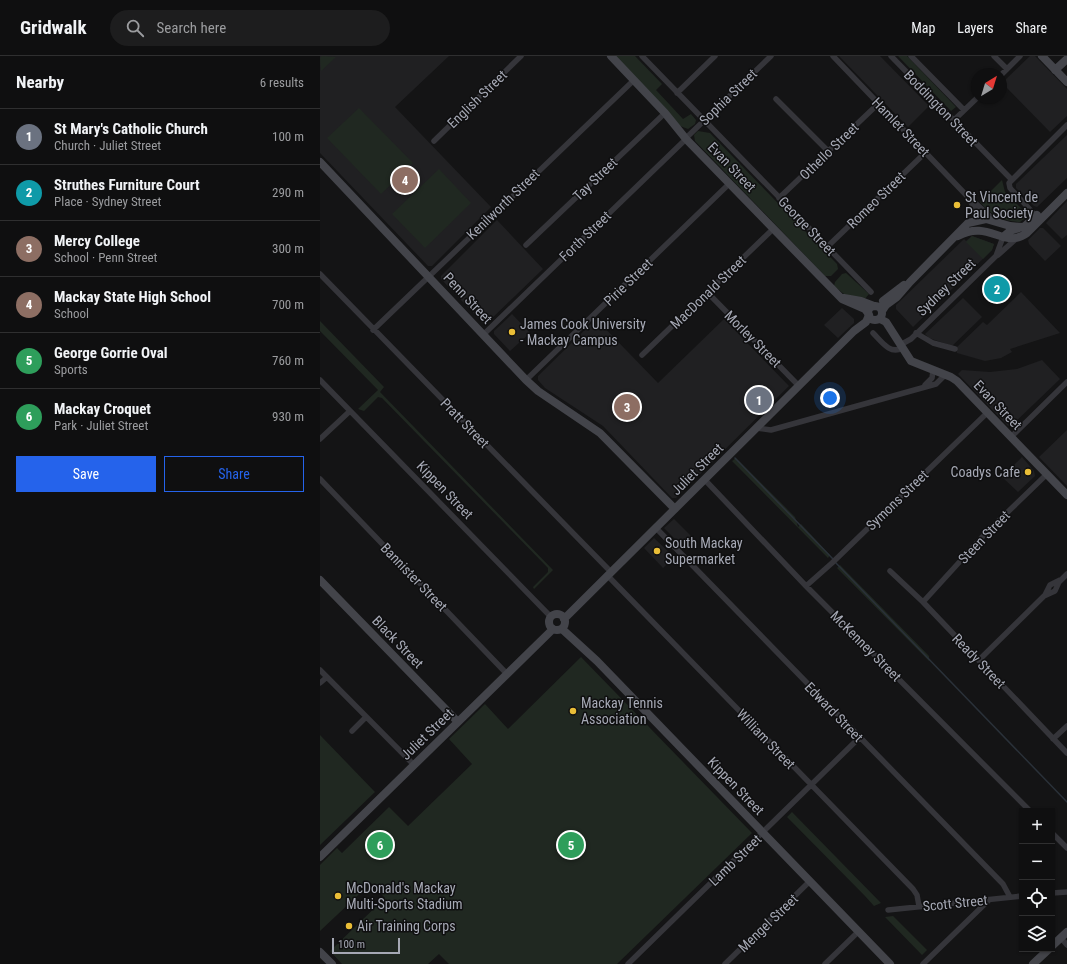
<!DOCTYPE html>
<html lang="en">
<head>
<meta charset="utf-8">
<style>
  body { margin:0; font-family:"Roboto Condensed",sans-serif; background:#1d1d1e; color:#f1f3f6 }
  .controls { position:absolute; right:12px; bottom:12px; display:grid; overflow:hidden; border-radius:0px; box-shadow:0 1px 3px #0004 }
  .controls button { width:36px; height:36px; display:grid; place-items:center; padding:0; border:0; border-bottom:1px solid #2f2f30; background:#0f0f10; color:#f1f3f6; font:20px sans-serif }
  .compass { position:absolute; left:651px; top:12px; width:36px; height:36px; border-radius:50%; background:#0f0f10; box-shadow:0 1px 3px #0004; rotate:38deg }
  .scale { position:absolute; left:12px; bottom:10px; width:68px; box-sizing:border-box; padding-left:4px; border:2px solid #a6a9b5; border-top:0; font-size:11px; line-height:14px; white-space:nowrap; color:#a6a9b5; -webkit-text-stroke:3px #0f0f10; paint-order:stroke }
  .you { position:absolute; left:510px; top:342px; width:14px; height:14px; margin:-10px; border:3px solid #fff; border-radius:50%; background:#1a73e8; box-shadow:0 0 0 6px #1a73e833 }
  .badge { display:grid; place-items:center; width:26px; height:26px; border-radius:50%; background:#2563eb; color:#fff; font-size:13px; font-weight:700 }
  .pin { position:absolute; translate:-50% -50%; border:2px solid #fff; box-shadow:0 1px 4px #0006 }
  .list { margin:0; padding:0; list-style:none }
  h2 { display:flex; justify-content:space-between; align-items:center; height:52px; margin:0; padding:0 16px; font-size:17px }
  h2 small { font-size:13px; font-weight:400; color:#9b9c9f }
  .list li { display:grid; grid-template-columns:26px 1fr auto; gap:12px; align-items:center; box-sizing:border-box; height:56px; padding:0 16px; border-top:1px solid #2f2f30 }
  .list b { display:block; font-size:15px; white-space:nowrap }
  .list p { margin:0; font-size:13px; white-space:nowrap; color:#9b9c9f }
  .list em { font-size:13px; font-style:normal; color:#9b9c9f }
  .actions { display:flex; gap:8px; padding:12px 16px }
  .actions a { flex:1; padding:9px 0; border:1px solid #2563eb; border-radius:0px; text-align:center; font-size:14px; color:#2563eb }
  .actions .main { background:#2563eb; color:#fff }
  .icon { flex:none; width:22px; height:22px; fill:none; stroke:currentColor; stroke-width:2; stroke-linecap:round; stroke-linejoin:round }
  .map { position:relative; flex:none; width:747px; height:908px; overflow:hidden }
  header { display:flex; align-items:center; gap:24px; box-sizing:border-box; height:56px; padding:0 20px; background:#0f0f10; border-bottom:1px solid #2f2f30 }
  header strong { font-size:19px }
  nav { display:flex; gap:22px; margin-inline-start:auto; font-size:14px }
  .search { width:280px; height:36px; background:#1d1d1e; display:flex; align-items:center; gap:10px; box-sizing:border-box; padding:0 14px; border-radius:22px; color:#9b9c9f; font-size:15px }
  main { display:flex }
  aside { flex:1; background:#0f0f10 }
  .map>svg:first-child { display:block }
</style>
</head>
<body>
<header>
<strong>Gridwalk</strong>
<div class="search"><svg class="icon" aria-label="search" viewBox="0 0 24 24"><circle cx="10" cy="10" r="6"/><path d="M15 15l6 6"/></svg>Search here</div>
<nav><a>Map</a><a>Layers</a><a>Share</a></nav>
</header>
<main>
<aside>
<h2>Nearby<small>6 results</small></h2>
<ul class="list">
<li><span class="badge" style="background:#6b7280">1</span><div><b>St Mary's Catholic Church</b><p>Church · Juliet Street</p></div><em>100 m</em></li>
<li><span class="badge" style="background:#0f9aa8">2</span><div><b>Struthes Furniture Court</b><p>Place · Sydney Street</p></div><em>290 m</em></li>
<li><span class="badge" style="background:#8d6e63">3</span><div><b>Mercy College</b><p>School · Penn Street</p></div><em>300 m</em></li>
<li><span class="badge" style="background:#8d6e63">4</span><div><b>Mackay State High School</b><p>School</p></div><em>700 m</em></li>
<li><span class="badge" style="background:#2e9e5b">5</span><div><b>George Gorrie Oval</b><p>Sports</p></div><em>760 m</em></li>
<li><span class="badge" style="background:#2e9e5b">6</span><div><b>Mackay Croquet</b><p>Park · Juliet Street</p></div><em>930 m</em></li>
</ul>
<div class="actions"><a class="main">Save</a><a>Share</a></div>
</aside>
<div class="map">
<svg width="747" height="908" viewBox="0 0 747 908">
  <rect width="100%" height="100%" fill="#141415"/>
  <path fill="#202022" d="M0 0H129L75 51 171 151 112 210H108L0 97Z
    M519 0H560L609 50 588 71Z
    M710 0H715L747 33V60L730 76 682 27Z
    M747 79V122L717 151 714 150 696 132V128Z
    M747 145V179L742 183 726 167Z
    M177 164 223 213 167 267H163L121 223V220Z
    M720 172H723L741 190 725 205 709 188 708 184Z
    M652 180 674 188 672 194 593 271 576 253V249L644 183 646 185Z
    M701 236 740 277 690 293 692 296 681 302 665 305 637 297V291L663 266 667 269Z
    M643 242 662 261 632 290 609 282 605 278Z
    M522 252 534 263V267L518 282 504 269Z
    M192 258 210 277 190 295 174 278V275Z
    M276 263 338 327 404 263 469 330 356 442H352L283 370 225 332 218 324V320Z
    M722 304 740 323 692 369 688 370 638 318 642 314 670 316 697 313Z
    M747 374V430L719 401Z
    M702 401 714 415 715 420 698 436 682 421Z
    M354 463 373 482 363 491 344 472Z
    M334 482 354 501 343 512 324 492Z"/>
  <path fill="#202821" d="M2 0 16 1 1 15 0 2Z
    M296 0H315L342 28 336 34 363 63 371 58 376 64 375 68 368 73 360 70Z
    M578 0H587L636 51 631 55Z
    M39 52 93 107 61 138 7 82Z
    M378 75 390 77 517 208 518 213 511 220H505L375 85 374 79Z
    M119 113 151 147 105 192 72 158Z
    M682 124 685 136 706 157 704 163 700 166C685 166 669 158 660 146Z
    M652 180 674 188 672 194 663 203 646 186Z
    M526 217 549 238 544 244 524 238 514 230 515 226 522 218Z
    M0 265 64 331 60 336 233 514 214 533 213 531 228 516V512L62 342 58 341 44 355 38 353 58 334 0 275Z
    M416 402 475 461 478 471 481 468 510 499 508 502 412 405Z
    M520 509 609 600V605L517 512Z
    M261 601 432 777 297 908H129L119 898 108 908H22L10 895 65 842 51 827 0 875V809L17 792 22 797 69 751 88 770 152 708 129 683 165 648 188 673Z
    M0 679 55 736 0 789Z
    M472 756 561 847 554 850 545 840 467 761Z
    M573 860 607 894 602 899 565 861Z"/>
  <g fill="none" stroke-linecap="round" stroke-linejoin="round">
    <path stroke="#2a3139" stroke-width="1.5" d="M415 402 513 503
      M515 506 747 746"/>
    <path stroke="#35353a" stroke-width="5.5" d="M322 0 551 236
      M513 0 649 142 659 163
      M571 0 691 123
      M591 0 644 54
      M674 0 687 13
      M681 19 700 0
      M357 37 395 0
      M456 43 508 95
      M633 65 657 42
      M366 82 451 0
      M114 85 201 0
      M459 142 558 48
      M653 145 673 163
      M716 160 690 132 689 127 747 69
      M206 189 345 57
      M507 191 605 97
      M678 199 697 182
      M0 218 291 516
      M387 236 479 330
      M53 274 314 24
      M553 277C561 285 570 299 582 292
      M596 277 613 287 635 293
      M164 278 366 83
      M580 289 591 283 676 200 683 181
      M322 299 453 173
      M0 324 231 561
      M206 324 410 127
      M605 329 612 322 613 315
      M436 372 451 374 616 328 625 319
      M691 381 747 326
      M0 383 30 355
      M0 423 187 618
      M385 424 486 530 710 755
      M336 472 683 828 690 841
      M570 515 603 546 747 697
      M287 519 593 833 597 839 599 850
      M486 530 512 507 667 357
      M725 539 730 529 740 524
      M603 546 664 479 727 418
      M659 604 724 540 735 535 739 526 747 518
      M0 614 94 709
      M0 627 7 621
      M32 675 46 661
      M733 683 747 670
      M732 777 747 792
      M732 837 747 836
      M568 854 702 840
      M741 882 747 889
      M308 908 539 682
      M405 908 490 825
      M505 908 539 875
      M603 908 669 844"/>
    <path stroke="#43444a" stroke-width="8" d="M291 0 345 57 366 83 522 243 545 253 548 257
      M722 0 747 26
      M735 14 747 3
      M0 106 206 324 218 335 280 377 355 453
      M638 180C669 163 684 194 707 177L747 137
      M683 181 690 175 705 170 717 159
      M524 242 541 245 554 250
      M563 245 584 229
      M548 257a7 7 0 1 1 14 0a7 7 0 1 1-14 0Z
      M562 255 566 249 577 241 590 226 648 167 666 163 690 170 702 171
      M560 263 566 266 591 305 631 321 637 325 747 439
      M0 524 138 666
      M229 566a8 8 0 1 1 16 0a8 8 0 1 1-16 0Z
      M244 563 534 275 546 266 549 259
      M242 573 277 605 570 908
      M0 801 233 573
      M732 890 747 876
      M0 896 12 908
      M713 908 729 893"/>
  </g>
  <g fill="#eabe37" stroke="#0f0f10" stroke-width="1.5">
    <circle cx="637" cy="149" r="4"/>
    <circle cx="192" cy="276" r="4"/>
    <circle cx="708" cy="416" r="4"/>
    <circle cx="337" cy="495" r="4"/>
    <circle cx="253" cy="655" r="4"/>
    <circle cx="18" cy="840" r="4"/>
    <circle cx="29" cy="870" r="4"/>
  </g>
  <g text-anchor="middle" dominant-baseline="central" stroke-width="3" stroke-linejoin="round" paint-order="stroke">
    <g font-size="14" fill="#a6a9b5" stroke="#0f0f10">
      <text transform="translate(408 41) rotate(-44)">Sophia Street</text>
      <text transform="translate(157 43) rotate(-44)">English Street</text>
      <text transform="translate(621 52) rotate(46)">Boddington Street</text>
      <text transform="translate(581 71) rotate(46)">Hamlet Street</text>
      <text transform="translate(509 95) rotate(-44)">Othello Street</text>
      <text transform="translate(412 111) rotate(46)">Evan Street</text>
      <text transform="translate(275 123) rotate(-44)">Tay Street</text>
      <text transform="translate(556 144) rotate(-44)">Romeo Street</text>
      <text transform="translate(183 148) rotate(-44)">Kenilworth Street</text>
      <text transform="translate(487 170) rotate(46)">George Street</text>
      <text transform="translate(265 180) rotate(-44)">Forth Street</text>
      <text transform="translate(308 226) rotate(-44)">Pirie Street</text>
      <text transform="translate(626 231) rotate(-44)">Sydney Street</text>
      <text transform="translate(388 236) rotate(-44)">MacDonald Street</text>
      <text transform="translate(148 242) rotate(47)">Penn Street</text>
      <text transform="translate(433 283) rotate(45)">Morley Street</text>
      <text transform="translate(678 349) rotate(46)">Evan Street</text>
      <text transform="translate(145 367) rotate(46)">Pratt Street</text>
      <text transform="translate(377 413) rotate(-45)">Juliet Street</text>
      <text transform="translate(125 434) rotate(46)">Kippen Street</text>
      <text transform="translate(577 444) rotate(-44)">Symons Street</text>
      <text transform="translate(664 481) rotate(-46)">Steen Street</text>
      <text transform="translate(94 521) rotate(46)">Bannister Street</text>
      <text transform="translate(78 586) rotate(46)">Black Street</text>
      <text transform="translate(546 590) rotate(45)">McKenney Street</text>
      <text transform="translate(659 605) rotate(46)">Ready Street</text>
      <text transform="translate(514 656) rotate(46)">Edward Street</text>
      <text transform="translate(107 678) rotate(-44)">Juliet Street</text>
      <text transform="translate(446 683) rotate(46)">William Street</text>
      <text transform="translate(416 730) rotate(46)">Kippen Street</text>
      <text transform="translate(415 804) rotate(-44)">Lamb Street</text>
      <text transform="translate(635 847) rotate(-6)">Scott Street</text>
      <text transform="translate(448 867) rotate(-44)">Mengel Street</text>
    </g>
    <g font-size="14" fill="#a6a9b5" stroke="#0f0f10" text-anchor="start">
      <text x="645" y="141">St Vincent de<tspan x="645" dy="16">Paul Society</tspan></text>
      <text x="200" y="268">James Cook University<tspan x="200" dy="16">- Mackay Campus</tspan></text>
      <text x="700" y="416" text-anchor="end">Coadys Cafe</text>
      <text x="345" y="487">South Mackay<tspan x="345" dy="16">Supermarket</tspan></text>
      <text x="261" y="647">Mackay Tennis<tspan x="261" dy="16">Association</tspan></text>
      <text x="26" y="832">McDonald's Mackay<tspan x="26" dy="16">Multi-Sports Stadium</tspan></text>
      <text x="37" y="870">Air Training Corps</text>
    </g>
  </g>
</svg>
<div class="controls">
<button>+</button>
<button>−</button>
<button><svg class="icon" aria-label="locate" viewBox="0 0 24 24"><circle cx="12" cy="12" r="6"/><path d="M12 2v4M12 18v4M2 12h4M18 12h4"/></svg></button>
<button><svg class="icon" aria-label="layers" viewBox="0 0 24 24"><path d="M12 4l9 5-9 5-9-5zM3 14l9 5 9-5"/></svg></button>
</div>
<svg class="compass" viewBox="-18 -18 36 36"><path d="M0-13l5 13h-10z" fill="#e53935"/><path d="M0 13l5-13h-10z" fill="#9b9c9f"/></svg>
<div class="scale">100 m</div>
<div class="you"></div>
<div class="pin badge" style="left:439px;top:344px;background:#6b7280">1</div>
<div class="pin badge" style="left:677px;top:233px;background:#0f9aa8">2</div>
<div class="pin badge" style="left:307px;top:351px;background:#8d6e63">3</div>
<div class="pin badge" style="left:85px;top:124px;background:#8d6e63">4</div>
<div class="pin badge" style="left:251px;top:789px;background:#2e9e5b">5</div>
<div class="pin badge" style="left:60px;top:789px;background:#2e9e5b">6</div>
</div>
</main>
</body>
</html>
